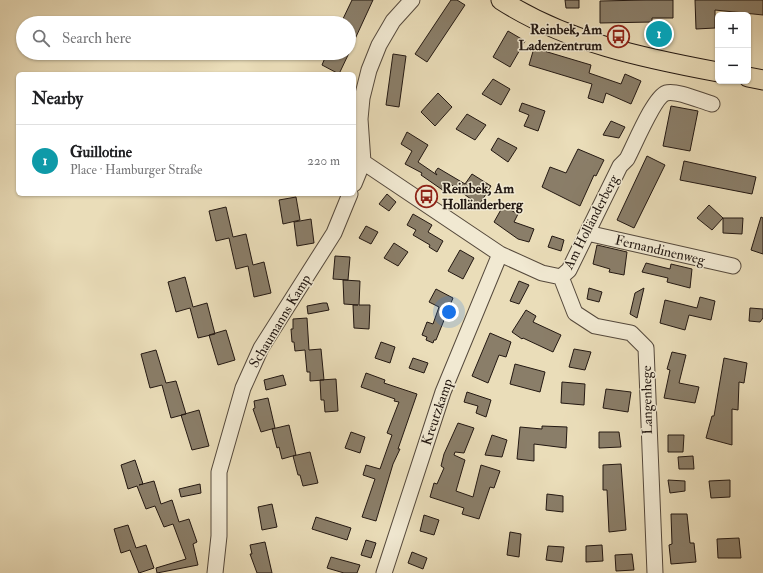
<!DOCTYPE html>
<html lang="en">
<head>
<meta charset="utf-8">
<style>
  body { margin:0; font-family:"IM FELL Double Pica",serif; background:#f2f2f2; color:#202124 }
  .controls { position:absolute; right:12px; top:12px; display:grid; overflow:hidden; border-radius:6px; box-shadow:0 1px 3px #0004 }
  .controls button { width:36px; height:36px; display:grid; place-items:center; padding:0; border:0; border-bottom:1px solid #e0e0e0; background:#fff; color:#202124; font:20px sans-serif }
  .you { position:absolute; left:449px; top:312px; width:14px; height:14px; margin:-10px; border:3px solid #fff; border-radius:50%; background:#1a73e8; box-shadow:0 0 0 6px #1a73e833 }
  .badge { display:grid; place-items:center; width:26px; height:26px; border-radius:50%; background:#8f2418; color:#fff; font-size:13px; font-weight:700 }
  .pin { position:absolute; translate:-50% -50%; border:2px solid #fff; box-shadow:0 1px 4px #0006 }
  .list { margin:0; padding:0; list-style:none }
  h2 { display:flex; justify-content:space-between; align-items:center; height:52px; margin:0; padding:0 16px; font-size:17px }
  h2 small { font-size:13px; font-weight:400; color:#757577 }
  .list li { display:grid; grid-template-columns:26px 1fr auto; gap:12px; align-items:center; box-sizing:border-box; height:72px; padding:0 16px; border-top:1px solid #e0e0e0 }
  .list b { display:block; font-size:15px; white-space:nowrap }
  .list p { margin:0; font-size:13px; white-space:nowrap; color:#757577 }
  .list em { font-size:13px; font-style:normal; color:#757577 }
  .icon { flex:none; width:22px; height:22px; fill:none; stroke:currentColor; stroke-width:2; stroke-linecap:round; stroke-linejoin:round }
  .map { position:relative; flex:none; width:763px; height:573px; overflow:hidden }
  .search { position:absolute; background:#fff; box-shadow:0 1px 3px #0004; left:16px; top:16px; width:340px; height:44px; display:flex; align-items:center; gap:10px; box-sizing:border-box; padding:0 14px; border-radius:22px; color:#757577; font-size:15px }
  .panel { position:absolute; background:#fff; box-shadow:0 1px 3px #0004; left:16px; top:72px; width:340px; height:124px; border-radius:6px }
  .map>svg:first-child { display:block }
</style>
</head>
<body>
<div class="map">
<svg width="763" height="573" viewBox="0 0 763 573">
  <rect width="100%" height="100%" fill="#eaddb9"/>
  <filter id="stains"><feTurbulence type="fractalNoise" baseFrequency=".005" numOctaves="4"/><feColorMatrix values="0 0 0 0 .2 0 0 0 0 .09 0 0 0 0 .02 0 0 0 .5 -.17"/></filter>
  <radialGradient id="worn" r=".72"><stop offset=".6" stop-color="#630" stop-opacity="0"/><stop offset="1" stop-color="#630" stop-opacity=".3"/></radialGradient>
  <path fill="#8a7e69" stroke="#231812" d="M352 0H373L349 52V23H341Z
    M451 0H457L465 5 427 62 415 54Z
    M565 0H579V8H566Z
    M646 0H673V18H652V22L600 23V1Z
    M695 0H763V15L715 10V28L696 29Z
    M508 31 525 41 510 67 493 57Z
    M534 48 591 65 589 73 621 84 625 74 641 81 631 104 606 93 603 103 588 98 592 84 529 65Z
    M327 53H349L339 74 322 65Z
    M393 54 406 56 399 107 386 105Z
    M493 79 510 89 501 105 482 94Z
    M438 93 452 107 435 126 421 112Z
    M522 103 545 111 538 131 524 126 529 115 519 111Z
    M671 106 698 111 690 151 663 146Z
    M467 114 486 125 475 140 456 129Z
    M611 121 625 127 619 138 603 135Z
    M407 132 428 145 418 162 437 175 435 172 438 168 465 184 472 174 491 186 479 205 449 183 444 191 421 175 422 173 405 164 412 151 401 144Z
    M498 138 517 148 508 162 491 150Z
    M578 149 604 160 596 176 594 175 580 206 542 187 550 167 566 173Z
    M647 156 665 165 634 228 617 220Z
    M684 161 756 177 752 194 680 180Z
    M387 194 396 202 389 211 379 204Z
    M296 197 300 220 283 224 279 200Z
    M709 205 723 218 712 230 697 218Z
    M503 206 518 214 514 222 534 229 529 242 518 239 494 222Z
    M226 207 233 237 246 234 253 265 264 262 271 293 254 297 248 266 236 269 229 238 216 241 209 211Z
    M413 214 432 225 428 232 443 241 437 252 429 247 430 245 413 235 416 230 407 225Z
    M761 217 763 218V254L751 250Z
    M723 218H743L742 234 723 233Z
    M311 219 314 243 297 246 294 222Z
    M366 226 378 232 371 244 359 238Z
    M552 236 564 240 561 251 548 247Z
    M394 243 408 252 398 266 384 258Z
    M597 245 627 252 624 275 609 272 610 269 593 264Z
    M460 250 474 258 463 279 448 271Z
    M335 256 350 257 348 280 333 279Z
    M646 263 670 269 671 264 692 269 690 288 667 282 668 278 642 272Z
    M185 277 193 307 207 303 215 334 198 338 190 308 176 312 168 282Z
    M343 280 360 281 359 305H370L369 329 354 328 353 305H358L344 304Z
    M519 281 529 285 519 304 510 301Z
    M589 288 602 292 599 302 587 299Z
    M644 288 637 318 630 314 635 293Z
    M436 289 453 298 436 340H434L433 343 426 340 427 337 422 335 427 322 433 324 439 307 429 302Z
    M700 297 715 301 711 320 689 315 685 330 660 323 665 300 697 308Z
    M323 303H327L329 310 308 314 307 306Z
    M750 308 763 309V318L760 322 749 321Z
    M526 310 536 316 533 322 561 335 553 352 523 338 522 339 512 332Z
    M307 318 309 350 321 349 324 380 310 381V372H307L305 350 295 351 294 342H292L291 329H293V319Z
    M226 330 235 360 218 365 209 335Z
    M490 333 511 342 506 357 499 355 488 383 472 376Z
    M381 342 395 347 390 363 375 358Z
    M574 349 591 352 585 370 569 367Z
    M156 350 166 383 176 381 186 414 171 418 162 385 150 388 141 354Z
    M672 352 686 355 679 383 699 387 695 403 664 398 670 370 667 369Z
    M413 358 428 363 424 373 409 368Z
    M724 358 747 363 744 383 739 382 738 410 732 409V445L706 438 712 416H714Z
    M515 364 545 372 540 392 510 384Z
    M366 373 385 380 384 383 417 394 398 449H400L393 464 376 521 362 517 375 479 363 475 366 465 380 469 392 435 387 433 399 402 394 401 395 399 361 387Z
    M283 375 286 385 266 390 264 380Z
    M336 379 338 411 325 412 324 400H321L320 380Z
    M562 382 585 384 584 405 561 403Z
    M606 389 631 392 628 412 603 408Z
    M467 392 491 400 486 417 476 413 478 406 464 402Z
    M268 398 275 428 261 432 253 409 255 408 254 401Z
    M199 410 209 446 192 450 181 415Z
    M458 423 474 428 464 453 455 452 454 455 465 460 456 491 473 497 481 465 500 471 494 488 490 487 479 519 462 514 464 508 430 497 434 483 437 484 444 468 441 466 444 454Z
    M289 425 296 455 282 459 279 447 277 448 272 429Z
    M542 426 567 427 566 448 534 444V461L517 459 520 427 542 429Z
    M351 432 365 437 360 453 345 448Z
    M599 432H619L621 447 599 448Z
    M492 435 507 440 502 457 485 455Z
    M668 435H684L683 452H668Z
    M310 452 318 483 303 486 300 475H298L293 456Z
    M693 456 694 469H679L678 457Z
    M135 460 143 484 139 485 154 481 161 504 172 500 179 522 189 519 197 542 193 544 198 565 157 573 156 568 186 559 173 524 164 527 155 506 146 509 137 486 128 489 121 465Z
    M621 464 626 530 609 532 607 490H603V465Z
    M668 480 685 481V491L670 493Z
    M730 480V497L711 498 709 481Z
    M200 484 201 493 181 497 179 489Z
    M547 494 563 496V512L546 510Z
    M272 504 277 527 262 530 258 507Z
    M671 514H687L690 543H694L696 562 671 564 669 545 672 544Z
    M424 515 439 520 434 535 420 531Z
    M316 517 351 528 347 540 312 529Z
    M128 525 136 548 146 545 154 568 139 573 130 550 121 553 114 529Z
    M510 532 521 534 519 557 507 555Z
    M739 538 741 558H718L717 539Z
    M366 540 376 543 371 558 361 555Z
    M265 542 272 573H257L250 554H252L250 545Z
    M602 545 603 561 586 562V546Z
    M548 546 564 547 562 562 546 560Z
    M412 552 427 558 423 569 408 563Z
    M632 554 634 570 616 571 615 555Z
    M331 557 360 565 357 573H344L327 568Z"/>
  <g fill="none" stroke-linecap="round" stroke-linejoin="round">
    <defs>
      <path id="minor" d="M363 162 500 254 542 273 561 277 569 270 620 166 627 159C634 146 654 97 666 93 677 90 701 101 712 104
        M354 184 363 162 360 119 362 98 369 70 379 45 393 21 412 0
        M587 233 733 266
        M561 277 575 313 595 326 631 333 646 348 655 573
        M215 573 219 536V472L243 388 261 348 334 233 350 194
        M384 573 443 392 500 254"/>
      <path id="major" d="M501 0C566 42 643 58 718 72
        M748 77 763 80"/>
    </defs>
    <use href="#minor" stroke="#55493c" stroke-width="17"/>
    <use href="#major" stroke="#231812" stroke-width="21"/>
    <use href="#minor" stroke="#f1e9d2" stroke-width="15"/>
    <use href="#major" stroke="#eaddb9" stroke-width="19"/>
  </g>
  <defs>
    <symbol id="bus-ring" viewBox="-11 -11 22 22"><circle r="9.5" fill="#f1e9d2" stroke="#8f2418" stroke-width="1.5"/><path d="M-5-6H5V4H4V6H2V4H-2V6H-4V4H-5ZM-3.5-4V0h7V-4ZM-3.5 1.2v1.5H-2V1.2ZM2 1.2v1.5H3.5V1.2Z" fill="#8f2418"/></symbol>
  </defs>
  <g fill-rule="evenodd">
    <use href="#bus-ring" x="606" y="24" width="25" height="25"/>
    <use href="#bus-ring" x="414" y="184" width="25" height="25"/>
  </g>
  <g text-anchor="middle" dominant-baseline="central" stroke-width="3" stroke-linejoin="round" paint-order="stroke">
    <g font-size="14" font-weight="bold" fill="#231812" stroke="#f1e9d2" text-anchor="end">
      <text x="602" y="29">Reinbek, Am<tspan x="602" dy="16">Ladenzentrum</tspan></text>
      <text x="442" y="188" text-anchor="start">Reinbek, Am<tspan x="442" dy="16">Holländerberg</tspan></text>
    </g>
    <g font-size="14" fill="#231812" stroke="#f1e9d2">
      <text transform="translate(591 222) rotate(-63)">Am Holländerberg</text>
      <text transform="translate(660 250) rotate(13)">Fernandinenweg</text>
      <text transform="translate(280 321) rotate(-59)">Schaumanns Kamp</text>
      <text transform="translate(647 400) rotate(-91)">Langenhege</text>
      <text transform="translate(437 412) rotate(-71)">Kreutzkamp</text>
    </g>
  </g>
  <rect width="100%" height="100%" filter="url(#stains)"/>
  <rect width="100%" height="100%" fill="url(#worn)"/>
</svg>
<div class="controls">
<button>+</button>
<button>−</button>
</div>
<div class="you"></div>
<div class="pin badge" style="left:659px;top:34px;background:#0f9aa8">1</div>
<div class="search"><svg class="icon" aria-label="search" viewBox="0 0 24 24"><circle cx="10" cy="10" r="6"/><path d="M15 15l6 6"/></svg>Search here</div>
<section class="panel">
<h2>Nearby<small></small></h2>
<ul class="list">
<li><span class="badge" style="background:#0f9aa8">1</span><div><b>Guillotine</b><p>Place · Hamburger Straße</p></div><em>220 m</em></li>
</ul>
</section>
</div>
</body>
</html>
